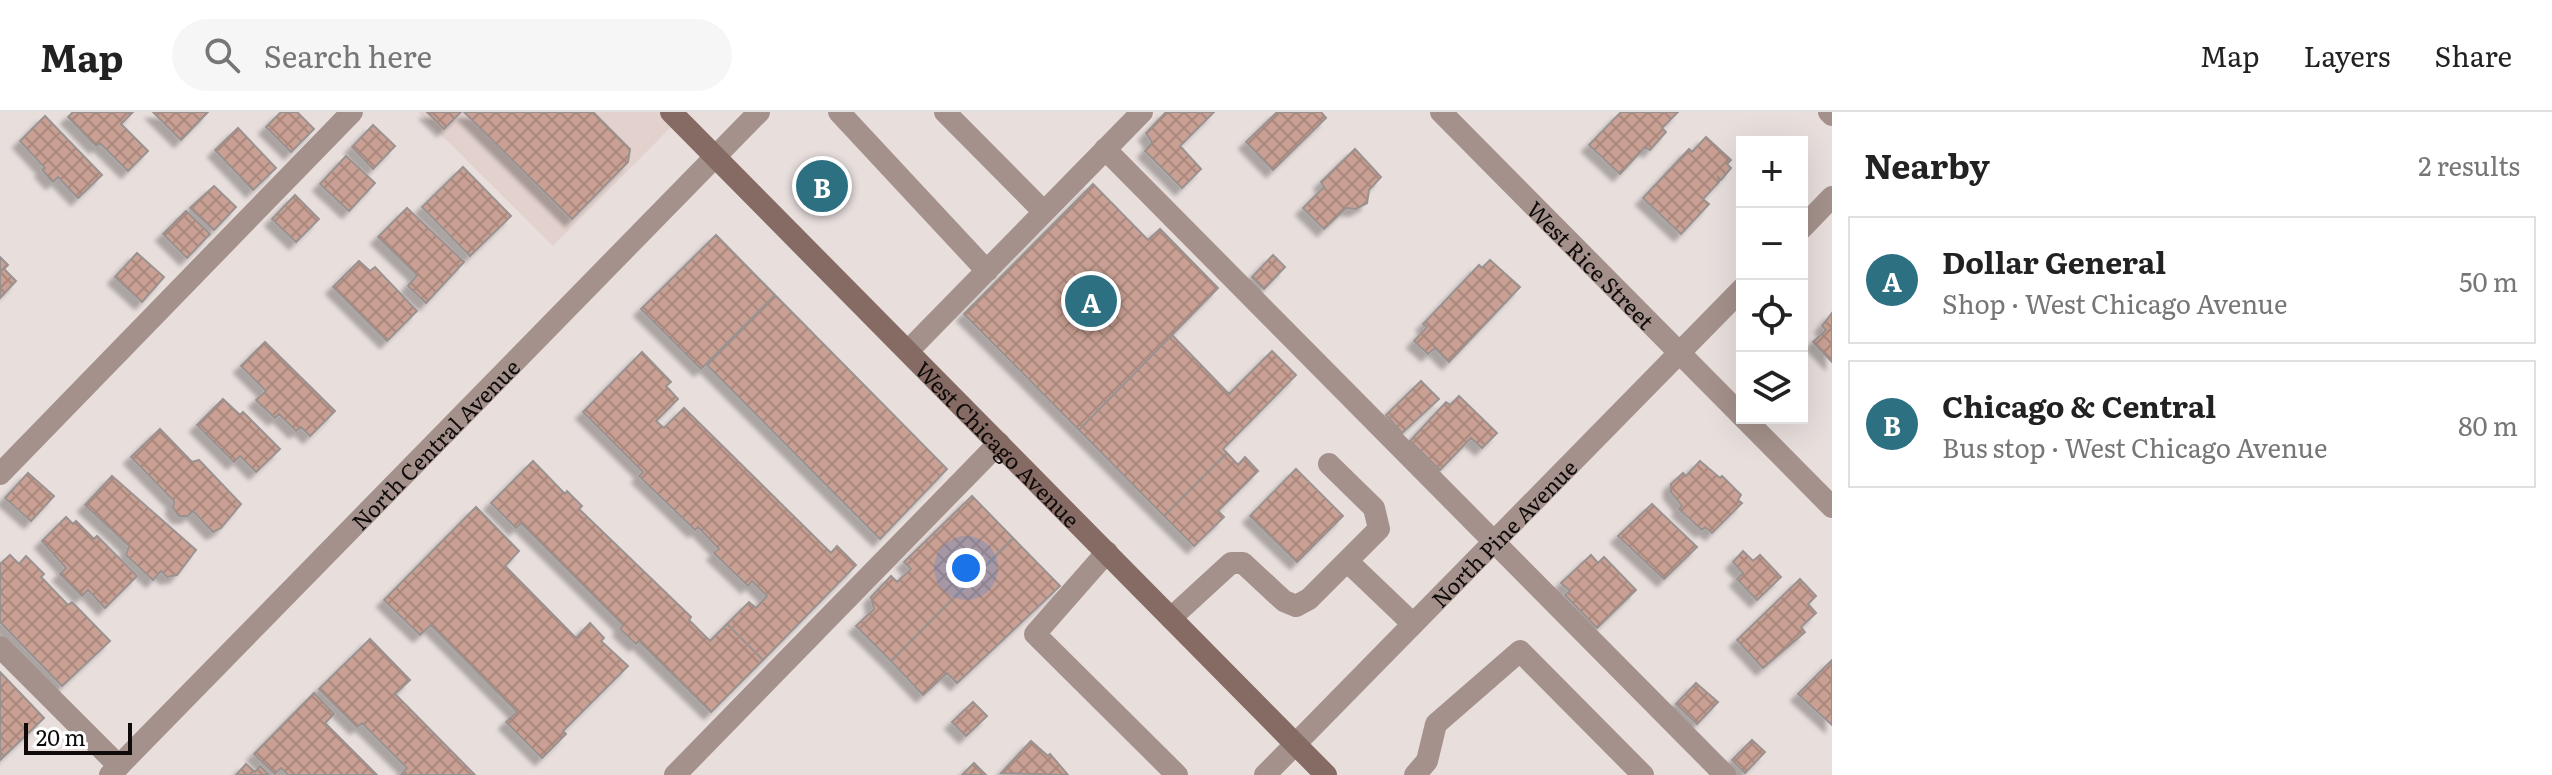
<!DOCTYPE html>
<html lang="en">
<head>
<meta charset="utf-8">
<style>
  body { margin:0; font-family:Literata,serif; background:#f6f6f6; color:#222 }
  .controls { position:absolute; right:24px; top:24px; display:grid; overflow:hidden; border-radius:0px; box-shadow:0 8px 32px #0002 }
  .controls button { width:72px; height:72px; display:grid; place-items:center; padding:0; border:0; border-bottom:2px solid #e0e0e0; background:#fff; color:#222; font:40px sans-serif }
  .scale { position:absolute; left:24px; bottom:20px; width:108px; box-sizing:border-box; padding-left:8px; border:4px solid #0e0b0a; border-top:0; font-size:22px; line-height:28px; white-space:nowrap; color:#0e0b0a; -webkit-text-stroke:6px #fff; paint-order:stroke }
  .you { position:absolute; left:966px; top:456px; width:28px; height:28px; margin:-20px; border:6px solid #fff; border-radius:50%; background:#1a73e8; box-shadow:0 0 0 12px #1a73e833 }
  .badge { display:grid; place-items:center; width:52px; height:52px; border-radius:50%; background:#2d7081; color:#fff; font-size:26px; font-weight:700 }
  .pin { position:absolute; translate:-50% -50%; border:4px solid #fff; box-shadow:0 2px 8px #0006 }
  .list { margin:0; padding:0; list-style:none }
  h2 { display:flex; justify-content:space-between; align-items:center; height:104px; margin:0; padding:0 32px; font-size:34px }
  h2 small { font-size:26px; font-weight:400; color:#767676 }
  .list li { display:grid; grid-template-columns:52px 1fr auto; gap:24px; align-items:center; box-sizing:border-box; height:128px; margin:0 16px 16px; padding:0 16px; border:2px solid #e0e0e0; border-radius:0px }
  .list b { display:block; font-size:30px; white-space:nowrap }
  .list p { margin:0; font-size:26px; white-space:nowrap; color:#767676 }
  .list em { font-size:26px; font-style:normal; color:#767676 }
  .icon { flex:none; width:44px; height:44px; fill:none; stroke:currentColor; stroke-width:2; stroke-linecap:round; stroke-linejoin:round }
  .map { position:relative; flex:none; width:1832px; height:663px; overflow:hidden }
  header { display:flex; align-items:center; gap:48px; box-sizing:border-box; height:112px; padding:0 40px; background:#fff; border-bottom:2px solid #e0e0e0 }
  header strong { font-size:38px }
  nav { display:flex; gap:44px; margin-inline-start:auto; font-size:28px }
  .search { width:560px; height:72px; background:#f6f6f6; display:flex; align-items:center; gap:20px; box-sizing:border-box; padding:0 28px; border-radius:44px; color:#767676; font-size:30px }
  main { display:flex }
  aside { flex:1; background:#fff }
  .map>svg:first-child { display:block }
</style>
</head>
<body>
<header>
<strong>Map</strong>
<div class="search"><svg class="icon" aria-label="search" viewBox="0 0 24 24"><circle cx="10" cy="10" r="6"/><path d="M15 15l6 6"/></svg>Search here</div>
<nav><a>Map</a><a>Layers</a><a>Share</a></nav>
</header>
<main>
<div class="map">
<svg width="1832" height="663" viewBox="0 0 1832 663">
  <defs>
    <pattern id="building-cross-hatch" width="8" height="8" patternUnits="userSpaceOnUse" patternTransform="scale(2)"><rect width="8" height="8" fill="#c9a093"/><path d="M0 0l8 8M0 8l8-8" fill="none" stroke="#ab887d"/></pattern>
    <filter id="shadow"><feDropShadow dx="-7" dy="7" stdDeviation="2" flood-color="#0004"/></filter>
  </defs>
  <rect width="100%" height="100%" fill="#e8dfdd"/>
  <path fill="#e2d1cc" d="M418 0H686L553 134Z"/>
  <path fill="url(#building-cross-hatch)" stroke="#9a9290" stroke-width="2" filter="url(#shadow)" d="M73 0H133L121 12 148 39 128 59 100 31 96 34 68 5Z
    M153 0H208L181 28Z
    M281 0H297L314 17 291 40 266 15Z
    M427 0H461L444 17Z
    M464 0H593L630 37 628 50 572 107Z
    M1166 0H1214L1180 34 1201 57 1182 76 1145 39 1152 30 1146 21Z
    M1277 0H1321L1326 6 1273 58 1246 30Z
    M1621 0H1678L1662 16 1666 20 1650 38 1645 35 1620 62 1589 33Z
    M45 4 102 63 78 86 58 65 53 70 42 58 45 56 20 29Z
    M373 13 395 34 373 57 352 35Z
    M238 16 276 56 253 78 215 38Z
    M1706 25 1731 48 1727 52 1731 56 1721 68 1718 65 1719 70 1703 87 1709 92 1681 122 1643 86 1689 37 1692 40Z
    M1355 37 1381 65 1369 78 1367 91 1356 97 1346 96 1324 117 1303 96 1324 75 1321 70Z
    M346 44 375 71 349 99 320 72Z
    M463 55 511 104 470 144 422 95Z
    M1093 72 1148 128 1160 117 1218 176 1079 318 964 202Z
    M214 74 236 95 214 118 190 96Z
    M295 83 319 107 296 130 272 107Z
    M407 96 464 150 426 191 408 174 417 163 378 125Z
    M186 99 210 122 187 146 163 122Z
    M716 123 775 183 701 257 641 197Z
    M137 141 164 165 142 190 115 165Z
    M1273 143 1285 155 1264 177 1252 165Z
    M0 145 8 153 4 157 16 169 0 186Z
    M1490 148 1520 175 1449 250 1435 236 1428 242 1414 229 1427 215 1423 212 1479 153 1482 156Z
    M359 149 370 159 375 155 417 199 387 229 333 175Z
    M775 183 947 357 880 427 707 253Z
    M1832 201V250L1813 230 1826 218 1822 214Z
    M1172 223 1229 282 1272 239 1296 263 1223 337 1227 341 1164 404 1079 318Z
    M265 230 335 299 310 324 301 315 296 319 279 302 275 306 256 288 266 279 241 254Z
    M642 240 671 270 666 274 678 287 656 309 664 316 684 296 831 441 837 434 856 453 763 548 727 512 749 490 756 496 767 484 752 469 748 474 714 441 719 437 698 415 695 418 639 364 643 360 583 300Z
    M1421 269 1439 287 1402 321 1386 303Z
    M1459 284 1497 321 1482 336 1471 326 1440 358 1410 329 1446 290 1450 293Z
    M223 287 240 303 243 300 280 337 256 360 240 344 234 350 197 313Z
    M160 317 192 350 199 348 241 392 221 416 213 420 193 399 188 404H179L173 396 174 389 131 345Z
    M1227 341 1238 353 1245 345 1258 359 1218 399 1224 405 1194 434 1164 404Z
    M533 349 565 382 567 379 582 394 579 397 691 505 689 508 710 529 727 512 763 548 711 600 639 529 636 532 620 517 623 513 521 411 516 416 491 391Z
    M1700 349 1720 366 1722 364 1741 383 1738 388 1742 391 1712 421 1705 415 1702 418 1679 397 1682 394 1671 380V372L1683 361 1686 364Z
    M1296 357 1343 404 1297 450 1250 404Z
    M28 361 54 384 31 409 5 386Z
    M112 364 196 438 177 463 167 465 161 459 153 468 126 443 129 434 85 393Z
    M972 384 1013 426 891 549 856 514 874 497 871 485 891 464 897 470 911 457 904 450Z
    M1652 392 1697 435 1664 467 1618 424Z
    M476 395 519 439 505 454 576 526 590 511 604 526 601 529 628 554 563 619 566 622 542 646 506 610 517 600 431 513 420 523 384 488Z
    M66 405 73 412 76 409 94 427 97 424 137 464 105 496 88 478 82 484 60 462 66 456 42 429Z
    M1013 426 1060 474 957 571 947 561 923 583 891 549Z
    M1743 439 1753 449 1760 443 1781 465 1757 488 1737 467 1743 461 1733 450Z
    M10 443 19 452 26 444 44 462 41 465 68 493 72 490 110 529 62 574 0 510V452Z
    M1591 443 1598 451 1604 445 1636 478 1597 516 1565 483 1570 479 1561 471Z
    M1800 467 1816 484 1808 492 1816 501 1801 515 1805 520 1763 556 1737 528Z
    M370 527 410 568 395 582 475 663H401L407 656 362 611 357 615 319 577Z
    M1832 548V613L1798 582Z
    M0 560 44 606 0 648Z
    M1696 571 1718 590 1697 612 1676 592Z
    M314 581 334 602 325 611 377 663H288L281 656 275 662 254 642Z
    M973 590 987 604 966 624 952 610Z
    M1752 628 1765 640 1745 661 1732 648Z
    M1031 629 1048 644 1050 642 1068 663 1001 661Z
    M974 651 986 663H962Z
    M246 652 255 660 260 654 269 663H236Z"/>
  <g fill="none" stroke-linecap="round" stroke-linejoin="round">
    <path stroke="#a4918c" stroke-width="22" d="M839 0 987 159
      M945 0 1044 100
      M1829 0 1832 3
      M1105 37 1725 663
      M908 239 1142 0
      M0 362 352 0
      M1107 440 1035 522 1177 663
      M1347 449 1413 512
      M1171 506 1231 451H1243L1284 489 1296 494 1309 487 1379 417 1374 396 1329 352
      M0 535 119 654
      M675 663 999 331
      M1415 663 1427 649 1436 612 1520 539 1643 663"/>
    <g stroke="#a4918c" stroke-width="22">
      <path id="s1" d="M1441 0 1742 304"/>
      <path d="M1802 116 1832 85"/>
      <path d="M1744 306 1832 395"/>
      <path id="s2" d="M1265 663 1742 177"/>
    </g>
    <path stroke="#a4918c" stroke-width="22" id="s3" d="M110 663 759 0"/>
    <path stroke="#856b63" stroke-width="22" id="s4" d="M671 0 1326 663"/>
  </g>
  <g text-anchor="middle" dominant-baseline="central" stroke-width="6" stroke-linejoin="round" paint-order="stroke">
    <g font-size="22" fill="#0e0b0a" stroke="#fff">
      <text stroke="none"><textPath href="#s1" startOffset="214">West Rice Street</textPath></text>
      <text stroke="none"><textPath href="#s4" startOffset="466">West Chicago Avenue</textPath></text>
      <text stroke="none"><textPath href="#s3" startOffset="464">North Central Avenue</textPath></text>
      <text stroke="none"><textPath href="#s2" startOffset="340">North Pine Avenue</textPath></text>
    </g>
  </g>
</svg>
<div class="controls">
<button>+</button>
<button>−</button>
<button><svg class="icon" aria-label="locate" viewBox="0 0 24 24"><circle cx="12" cy="12" r="6"/><path d="M12 2v4M12 18v4M2 12h4M18 12h4"/></svg></button>
<button><svg class="icon" aria-label="layers" viewBox="0 0 24 24"><path d="M12 4l9 5-9 5-9-5zM3 14l9 5 9-5"/></svg></button>
</div>
<div class="scale">20 m</div>
<div class="you"></div>
<div class="pin badge" style="left:1091px;top:189px">A</div>
<div class="pin badge" style="left:822px;top:74px">B</div>
</div>
<aside>
<h2>Nearby<small>2 results</small></h2>
<ul class="list">
<li><span class="badge">A</span><div><b>Dollar General</b><p>Shop · West Chicago Avenue</p></div><em>50 m</em></li>
<li><span class="badge">B</span><div><b>Chicago &amp; Central</b><p>Bus stop · West Chicago Avenue</p></div><em>80 m</em></li>
</ul>
</aside>
</main>
</body>
</html>
